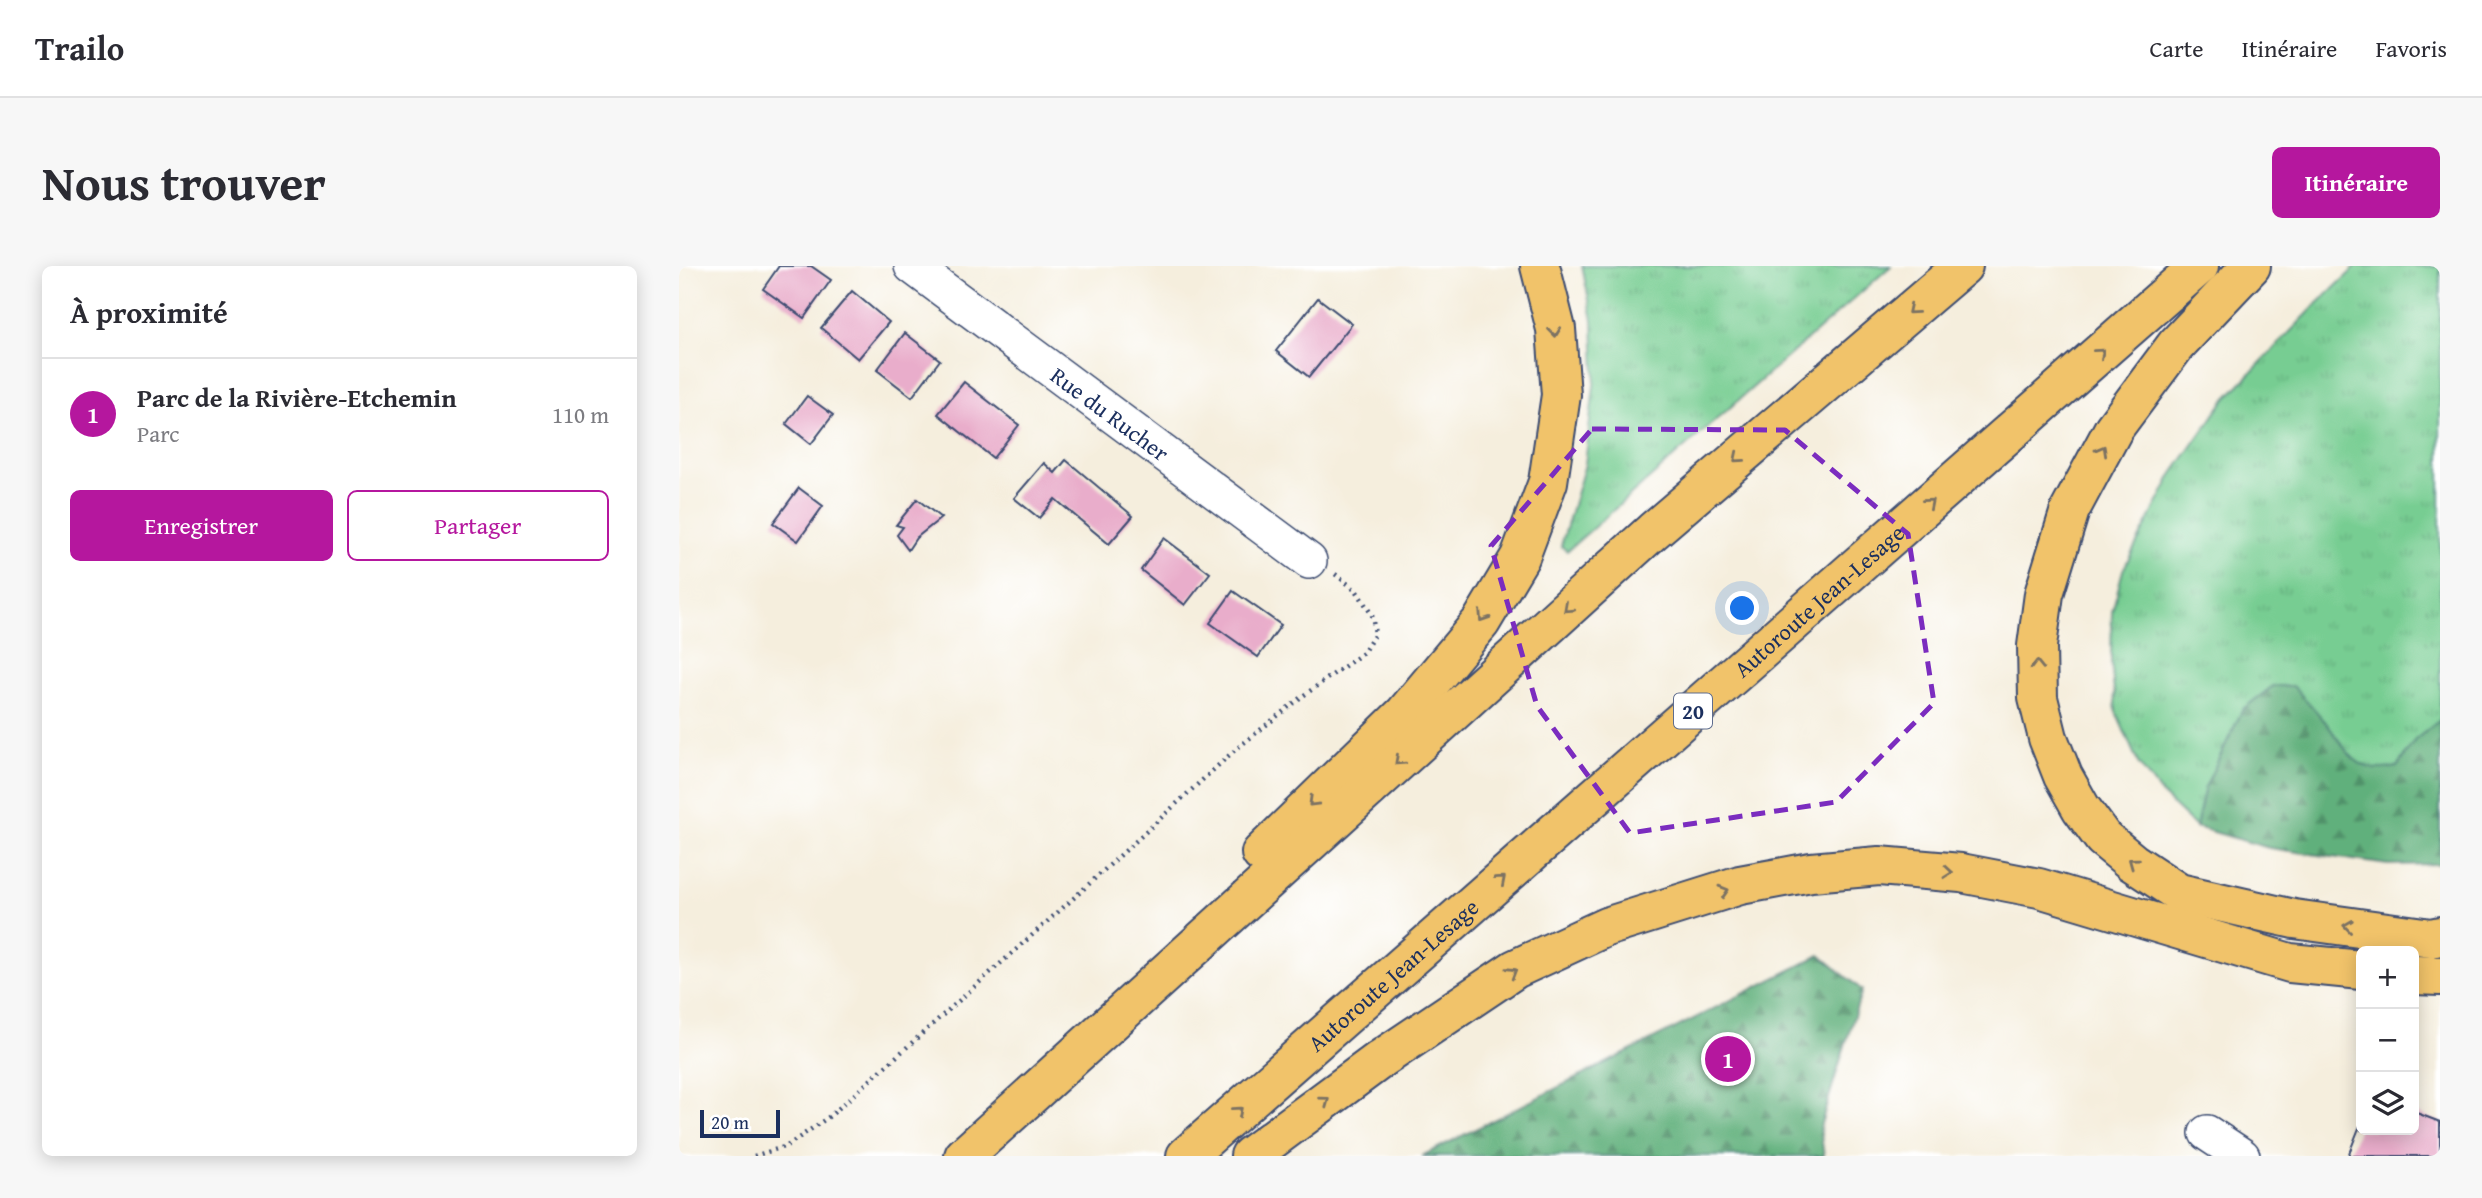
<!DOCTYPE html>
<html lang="fr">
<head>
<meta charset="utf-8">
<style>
  body { margin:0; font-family:"Gentium Book Plus",serif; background:#f7f7f7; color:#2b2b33 }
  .controls { position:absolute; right:21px; bottom:21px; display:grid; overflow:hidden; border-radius:10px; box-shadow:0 4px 18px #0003 }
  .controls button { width:63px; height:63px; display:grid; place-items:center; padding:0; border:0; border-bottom:2px solid #e1e1e2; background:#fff; color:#2b2b33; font:35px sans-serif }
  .scale { position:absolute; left:21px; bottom:18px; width:80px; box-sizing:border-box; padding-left:7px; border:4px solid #1b2f5e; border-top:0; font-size:19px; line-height:24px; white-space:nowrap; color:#1b2f5e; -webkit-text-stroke:5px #fff; paint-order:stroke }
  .you { position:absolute; left:1064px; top:343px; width:24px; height:24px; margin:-18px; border:5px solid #fff; border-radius:50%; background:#1a73e8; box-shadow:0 0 0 10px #1a73e833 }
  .badge { display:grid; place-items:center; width:46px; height:46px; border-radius:50%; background:#b5179e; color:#fff; font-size:23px; font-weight:700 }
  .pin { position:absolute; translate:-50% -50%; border:4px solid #fff; box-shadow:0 2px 7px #0006 }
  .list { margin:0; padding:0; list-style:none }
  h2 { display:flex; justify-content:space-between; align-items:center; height:91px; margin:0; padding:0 28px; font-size:30px }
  h2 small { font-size:23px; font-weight:400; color:#7c7c81 }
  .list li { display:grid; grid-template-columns:46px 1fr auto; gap:21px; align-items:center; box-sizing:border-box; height:112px; padding:0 28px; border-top:2px solid #e1e1e2 }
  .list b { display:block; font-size:26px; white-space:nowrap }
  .list p { margin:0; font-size:23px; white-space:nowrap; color:#7c7c81 }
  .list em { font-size:23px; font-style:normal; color:#7c7c81 }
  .actions { display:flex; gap:14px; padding:21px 28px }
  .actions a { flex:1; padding:16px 0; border:2px solid #b5179e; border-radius:10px; text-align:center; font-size:24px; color:#b5179e }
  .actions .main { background:#b5179e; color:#fff }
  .icon { flex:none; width:38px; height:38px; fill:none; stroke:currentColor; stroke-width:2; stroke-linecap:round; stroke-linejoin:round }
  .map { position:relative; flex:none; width:1761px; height:890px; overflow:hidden; border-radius:10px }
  header { display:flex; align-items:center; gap:42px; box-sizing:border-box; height:98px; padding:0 35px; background:#fff; border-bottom:2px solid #e1e1e2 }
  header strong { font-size:33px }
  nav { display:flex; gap:38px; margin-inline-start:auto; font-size:24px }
  .intro { display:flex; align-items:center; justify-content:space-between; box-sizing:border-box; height:168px; padding:0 42px }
  h1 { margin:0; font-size:49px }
  .button { padding:18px 32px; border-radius:10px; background:#b5179e; color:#fff; font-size:24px; font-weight:700 }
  main { display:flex; gap:42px; padding:0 42px }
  aside { flex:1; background:#fff; border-radius:10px; box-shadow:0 4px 18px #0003 }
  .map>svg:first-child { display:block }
</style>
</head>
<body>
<header>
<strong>Trailo</strong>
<nav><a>Carte</a><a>Itinéraire</a><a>Favoris</a></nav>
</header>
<div class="intro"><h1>Nous trouver</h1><a class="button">Itinéraire</a></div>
<main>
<aside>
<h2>À proximité<small></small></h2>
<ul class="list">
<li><span class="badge">1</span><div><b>Parc de la Rivière-Etchemin</b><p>Parc</p></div><em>110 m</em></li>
</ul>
<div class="actions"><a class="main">Enregistrer</a><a>Partager</a></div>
</aside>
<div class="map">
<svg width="1761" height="890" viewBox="0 0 1761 890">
  <defs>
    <pattern id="grass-tufts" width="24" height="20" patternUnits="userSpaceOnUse" patternTransform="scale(1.75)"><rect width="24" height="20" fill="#77cd92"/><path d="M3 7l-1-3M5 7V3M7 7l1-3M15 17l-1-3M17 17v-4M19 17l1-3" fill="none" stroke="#66b080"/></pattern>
    <pattern id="forest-firs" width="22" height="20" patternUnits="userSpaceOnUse" patternTransform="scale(1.75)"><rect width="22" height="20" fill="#61b07c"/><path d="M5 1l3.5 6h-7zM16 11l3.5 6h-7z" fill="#4f9069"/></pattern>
  </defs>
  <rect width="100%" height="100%" fill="#fff"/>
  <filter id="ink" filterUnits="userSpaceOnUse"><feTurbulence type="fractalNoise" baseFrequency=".0143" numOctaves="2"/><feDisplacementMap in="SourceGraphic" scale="14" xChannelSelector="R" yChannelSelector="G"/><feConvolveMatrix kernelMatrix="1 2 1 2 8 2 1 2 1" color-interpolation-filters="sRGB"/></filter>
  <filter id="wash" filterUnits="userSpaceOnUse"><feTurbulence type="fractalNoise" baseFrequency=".00686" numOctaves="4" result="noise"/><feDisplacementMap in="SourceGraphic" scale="28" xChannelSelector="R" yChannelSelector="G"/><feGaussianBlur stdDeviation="1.57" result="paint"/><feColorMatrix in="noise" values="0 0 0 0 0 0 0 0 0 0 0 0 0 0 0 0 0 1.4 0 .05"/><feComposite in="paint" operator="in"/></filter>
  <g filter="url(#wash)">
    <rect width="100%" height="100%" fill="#f5eedd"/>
    <path fill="url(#grass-tufts)" stroke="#497e78" stroke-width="2" d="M903 0H1212L888 285 882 280 906 198 916 111 914 54Z
      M1678 0H1761V454L1736 474 1718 501 1700 506 1675 495 1645 454 1526 521 1517 561 1484 530 1459 497 1437 446 1432 395 1433 346 1444 304 1493 209 1544 136 1632 44Z"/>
    <path fill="url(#forest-firs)" stroke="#3e706d" stroke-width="2" d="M1594 420H1614C1625 432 1637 444 1647 457 1669 485 1677 511 1718 501L1736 474 1761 454V598L1709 599 1590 582 1517 561 1526 521 1564 443Z
      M1141 689 1183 724 1141 861 1145 890H743Z"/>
    <g id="blocks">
      <path fill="#e9adcb" d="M100 0H132L152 14 125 52 84 23Z
        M173 25 210 56 179 93 142 62Z
        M639 32 673 58 630 111 597 85Z
        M226 67 261 94 233 131 198 104Z
        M285 116 340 159 314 192 259 148Z
        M128 130 154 149 132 178 107 158Z
        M387 194 454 250 430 278 376 233 360 252 335 232 365 197 376 207Z
        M120 222 144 240 119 275 94 257Z
        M238 233 262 252 237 272 229 284 218 269 224 261 217 259Z
        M485 272 531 307 506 339 462 304Z
        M554 325 602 359 579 391 531 357Z
        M1735 846 1761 856V890H1669L1682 857V864H1735Z"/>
    </g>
  </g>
  <g filter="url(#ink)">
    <use href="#blocks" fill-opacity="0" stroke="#3c4c71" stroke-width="2"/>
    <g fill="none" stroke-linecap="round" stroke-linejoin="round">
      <defs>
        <g id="minor">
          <path id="s1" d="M233 0 630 295"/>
          <path d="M1528 867 1563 890"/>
        </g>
        <g id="highway">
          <path d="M1572 0 1497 79 1435 162 1391 244 1365 328 1358 380 1359 432 1369 472 1384 510 1402 542 1424 572 1453 596 1500 627 1615 653 1752 672 1761 670"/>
          <path d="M582 587 726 447 802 356 841 291 869 216 882 129 877 63 861 0"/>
          <path d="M1735 709 1761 710"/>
          <path d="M285 890 974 265 1284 0"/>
          <path id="s2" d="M507 890 1520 0"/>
          <path d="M571 890 702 793 836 703 927 661 1061 619 1132 606 1200 600 1282 607 1360 622 1611 697 1682 704"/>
        </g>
      </defs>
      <use href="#minor" stroke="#3c4c71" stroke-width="38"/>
      <use href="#highway" stroke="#3c4c71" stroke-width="42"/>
      <path stroke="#3c4c71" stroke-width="4.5" stroke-dasharray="2 5" stroke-linecap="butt" d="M75 890 108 880 151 850 398 629 556 484 621 432 684 387 696 368 693 349 677 324 656 308"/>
      <use href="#minor" stroke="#fff" stroke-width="35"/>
      <use href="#highway" stroke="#f1c36a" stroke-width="38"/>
    </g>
    <defs><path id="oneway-chevron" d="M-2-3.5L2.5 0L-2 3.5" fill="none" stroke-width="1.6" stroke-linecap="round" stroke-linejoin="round" transform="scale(1.75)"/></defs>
    <g stroke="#7b7263">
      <use href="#oneway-chevron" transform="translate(1233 44) rotate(140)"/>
      <use href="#oneway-chevron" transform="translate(876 66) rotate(83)"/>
      <use href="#oneway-chevron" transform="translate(1421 87) rotate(-41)"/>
      <use href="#oneway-chevron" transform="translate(1423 184) rotate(-61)"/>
      <use href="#oneway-chevron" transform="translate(1059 192) rotate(140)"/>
      <use href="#oneway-chevron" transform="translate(1250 237) rotate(-41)"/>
      <use href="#oneway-chevron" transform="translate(889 342) rotate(138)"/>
      <use href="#oneway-chevron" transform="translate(804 351) rotate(123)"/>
      <use href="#oneway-chevron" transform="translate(1358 399) rotate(-91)"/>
      <use href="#oneway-chevron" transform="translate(720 495) rotate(138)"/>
      <use href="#oneway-chevron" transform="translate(634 536) rotate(136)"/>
      <use href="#oneway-chevron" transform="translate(1454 596) rotate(-144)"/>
      <use href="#oneway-chevron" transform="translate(1269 606) rotate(5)"/>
      <use href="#oneway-chevron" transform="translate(822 614) rotate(-41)"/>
      <use href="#oneway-chevron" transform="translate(1045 625) rotate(-17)"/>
      <use href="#oneway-chevron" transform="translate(1669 660) rotate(-172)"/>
      <use href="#oneway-chevron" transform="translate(833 706) rotate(-31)"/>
      <use href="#oneway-chevron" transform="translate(646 835) rotate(-36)"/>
      <use href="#oneway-chevron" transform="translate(559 845) rotate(-41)"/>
    </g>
  </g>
  <path fill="none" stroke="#7b2cbf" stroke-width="5" stroke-dasharray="14 9" stroke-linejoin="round" d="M913 163 1106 164 1229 268 1255 437 1157 536 951 567 858 440 812 280Z"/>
  <g text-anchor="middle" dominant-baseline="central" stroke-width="5" stroke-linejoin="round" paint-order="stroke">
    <rect fill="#fff" stroke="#5f6d8e" stroke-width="2" x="995" y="427.5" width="38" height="35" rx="5"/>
    <g font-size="21" font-weight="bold" fill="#1b2f5e">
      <text x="1014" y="445">20</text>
    </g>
    <g font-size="23" fill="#1b2f5e" stroke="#fff">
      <text stroke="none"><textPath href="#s1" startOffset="247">Rue du Rucher</textPath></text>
      <text stroke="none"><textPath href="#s2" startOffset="842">Autoroute Jean-Lesage</textPath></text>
      <text stroke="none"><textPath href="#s2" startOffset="275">Autoroute Jean-Lesage</textPath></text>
    </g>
  </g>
</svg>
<div class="controls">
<button>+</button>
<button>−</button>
<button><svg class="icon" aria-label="layers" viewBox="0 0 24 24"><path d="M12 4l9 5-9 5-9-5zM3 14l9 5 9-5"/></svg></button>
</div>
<div class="scale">20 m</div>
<div class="you"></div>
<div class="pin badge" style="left:1049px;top:793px">1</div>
</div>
</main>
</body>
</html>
